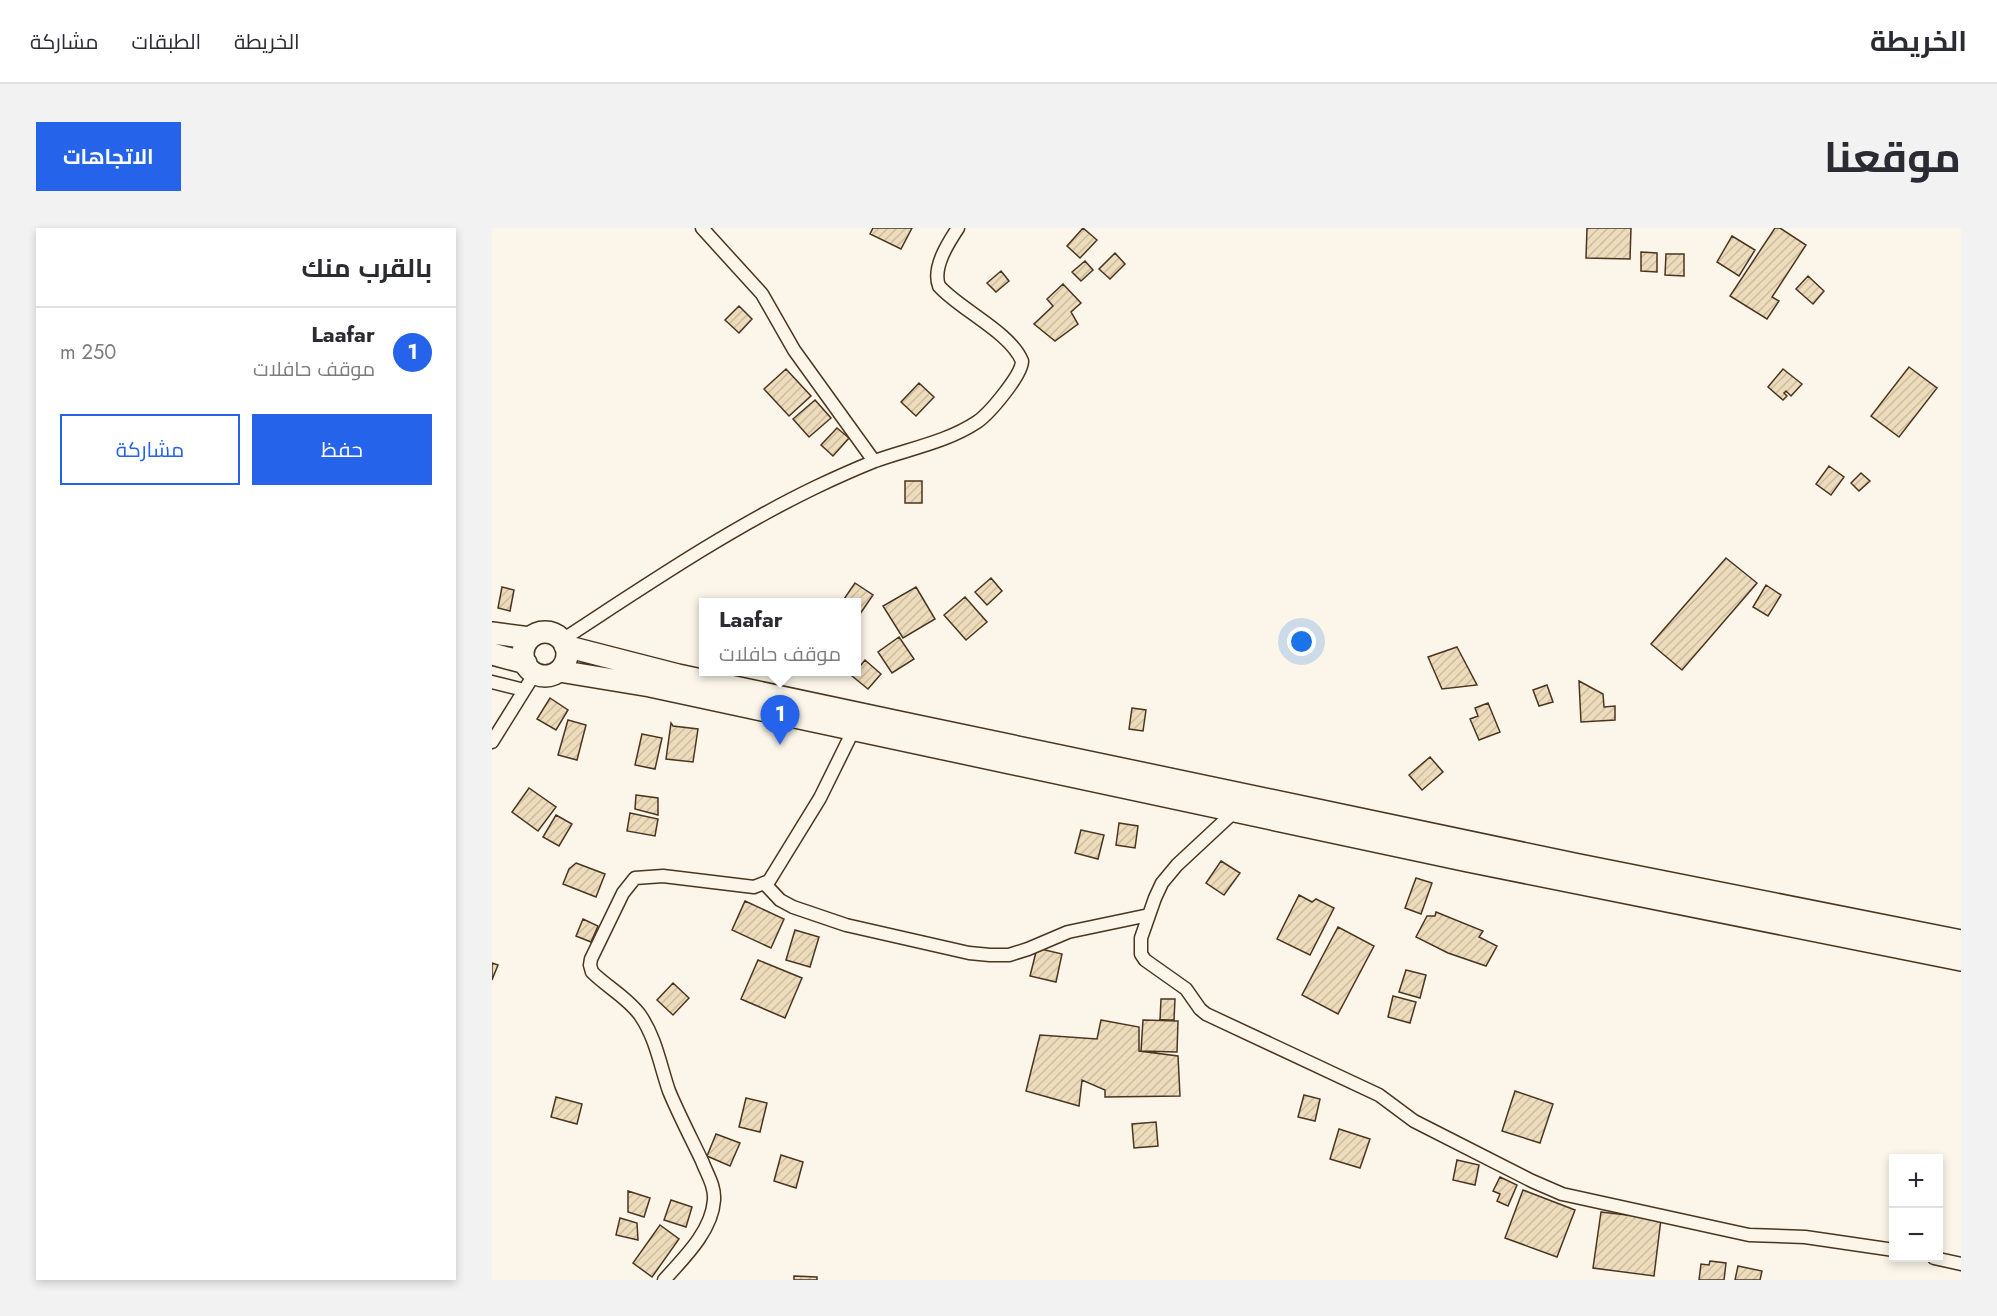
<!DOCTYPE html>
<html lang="ar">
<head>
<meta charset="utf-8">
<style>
  body { margin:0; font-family:Jost,Cairo,sans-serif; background:#f2f2f3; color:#2b2b33; direction:rtl }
  .controls { position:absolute; right:18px; bottom:18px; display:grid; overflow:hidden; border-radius:0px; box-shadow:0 3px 9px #0003 }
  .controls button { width:54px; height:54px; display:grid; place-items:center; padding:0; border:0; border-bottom:2px solid #e1e1e2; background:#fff; color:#2b2b33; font:30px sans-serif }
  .you { position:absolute; left:810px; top:414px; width:21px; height:21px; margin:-15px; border:4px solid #fff; border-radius:50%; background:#1a73e8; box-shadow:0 0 0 9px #1a73e833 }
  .badge { display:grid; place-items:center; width:39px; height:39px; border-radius:50%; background:#2563eb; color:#fff; font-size:20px; font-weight:700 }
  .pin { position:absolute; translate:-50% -50px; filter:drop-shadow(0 2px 3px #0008) }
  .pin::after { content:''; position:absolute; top:32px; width:21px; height:18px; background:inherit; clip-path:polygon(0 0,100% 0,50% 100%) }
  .popup { position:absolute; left:207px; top:370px; width:162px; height:78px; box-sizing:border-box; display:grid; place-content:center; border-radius:0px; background:#fff; filter:drop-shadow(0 2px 4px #0005); font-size:20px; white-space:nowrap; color:#7c7c81 }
  .popup b { font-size:22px; color:#2b2b33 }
  .popup::after { content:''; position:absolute; left:50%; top:100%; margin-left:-12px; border:12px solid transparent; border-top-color:#fff }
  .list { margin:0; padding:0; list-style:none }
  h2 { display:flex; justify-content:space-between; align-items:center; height:78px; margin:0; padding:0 24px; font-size:26px }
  h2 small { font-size:20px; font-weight:400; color:#7c7c81 }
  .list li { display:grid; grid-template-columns:39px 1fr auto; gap:18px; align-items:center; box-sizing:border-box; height:90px; padding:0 24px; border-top:2px solid #e1e1e2 }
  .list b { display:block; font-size:22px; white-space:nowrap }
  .list p { margin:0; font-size:20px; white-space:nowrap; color:#7c7c81 }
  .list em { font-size:20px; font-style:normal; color:#7c7c81 }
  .actions { display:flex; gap:12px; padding:18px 24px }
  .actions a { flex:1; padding:14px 0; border:2px solid #2563eb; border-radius:0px; text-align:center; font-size:21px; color:#2563eb }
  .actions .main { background:#2563eb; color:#fff }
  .map { position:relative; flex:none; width:1469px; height:1052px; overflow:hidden; direction:ltr; border-radius:0px }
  header { display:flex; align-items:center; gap:36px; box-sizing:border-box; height:84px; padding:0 30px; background:#fff; border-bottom:2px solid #e1e1e2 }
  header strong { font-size:28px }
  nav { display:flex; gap:33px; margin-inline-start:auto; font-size:21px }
  .intro { display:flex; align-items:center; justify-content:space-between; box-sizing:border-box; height:144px; padding:0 36px }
  h1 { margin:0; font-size:42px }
  .button { padding:15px 27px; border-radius:0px; background:#2563eb; color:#fff; font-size:21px; font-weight:700 }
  main { display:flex; gap:36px; padding:0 36px }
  aside { flex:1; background:#fff; border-radius:0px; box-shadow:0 3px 9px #0003 }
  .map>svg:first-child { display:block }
</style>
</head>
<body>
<header>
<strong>الخريطة</strong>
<nav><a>الخريطة</a><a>الطبقات</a><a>مشاركة</a></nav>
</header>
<div class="intro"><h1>موقعنا</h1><a class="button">الاتجاهات</a></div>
<main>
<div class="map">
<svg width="1469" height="1052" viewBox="0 0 1469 1052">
  <defs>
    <pattern id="building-hatch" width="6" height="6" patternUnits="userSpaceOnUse" patternTransform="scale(1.5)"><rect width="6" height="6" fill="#ecdcbc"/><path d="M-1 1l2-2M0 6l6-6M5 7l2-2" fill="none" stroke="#ccbda1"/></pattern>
  </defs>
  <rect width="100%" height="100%" fill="#fbf6e9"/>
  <path fill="url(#building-hatch)" stroke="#4a3520" stroke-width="1.5" d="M381 0H420L409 21 378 6Z
    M591 0 605 12 588 30 575 18Z
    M1095 0H1139L1138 31 1094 30Z
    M1283 0H1288L1314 17 1280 69 1287 73 1275 91 1238 68Z
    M1240 8 1263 22 1247 48 1225 34Z
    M1149 24 1165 25V44L1149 43Z
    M623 25 633 36 618 51 607 41Z
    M1174 26H1192V48L1173 47Z
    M593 33 601 42 589 53 580 44Z
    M509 43 517 53 504 64 495 55Z
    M1316 48 1332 63 1321 76 1304 61Z
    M571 56 589 75 579 84 586 96 563 113 542 96 561 78 555 71Z
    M247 78 260 91 247 105 233 92Z
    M1417 139 1445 160 1407 209 1379 188Z
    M294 141 319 168 297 188 272 161Z
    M1291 141 1310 156 1299 168 1294 163 1292 165 1295 168 1291 172 1276 159Z
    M427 155 442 169 424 188 409 174Z
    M323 172 339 190 317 209 301 191Z
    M345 200 357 210 341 228 329 217Z
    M1337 238 1352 249 1339 267 1324 256Z
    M1369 245 1378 253 1367 263 1359 255Z
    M413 253H430V275H413Z
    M1234 330 1265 355 1190 442 1159 416Z
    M499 350 510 363 495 377 483 364Z
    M363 355 381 367 368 386 364 384V374H350Z
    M1274 357 1289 367 1276 388 1261 379Z
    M10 359 22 362 18 383 6 380Z
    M424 359 443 391 411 410 391 378Z
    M473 369 495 394 474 412 452 387Z
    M407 409 422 431 400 445 386 424Z
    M965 419 985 457 950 461 936 429Z
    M373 432 389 446 376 461 360 448Z
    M1087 453 1111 466 1112 479 1123 478V492L1089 494Z
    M1055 457 1061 474 1047 478 1041 462Z
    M58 470 76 482 64 502 45 491Z
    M996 475 1008 504 987 512 978 491 986 488 983 480Z
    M640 480 654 482 651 503 637 501Z
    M76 492 94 497 85 532 66 527Z
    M179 495 181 498 206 501 201 534 174 531Z
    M150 506 170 510 163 541 143 537Z
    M938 529 951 544 930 562 917 547Z
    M37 560 64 579 46 603 20 584Z
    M144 567 166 570V587L143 581Z
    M138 585 166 591 163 608 135 603Z
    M64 587 80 596 67 618 51 609Z
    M627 595 646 598 643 620 624 617Z
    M589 602 612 607 606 631 583 625Z
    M729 633 748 645 732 667 714 655Z
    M84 635 113 646 104 669 71 656 77 641Z
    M924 650 940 655 929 686 913 680Z
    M807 667 820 674 824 671 842 680 818 727 785 711Z
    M253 673 292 691 279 720 240 702Z
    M944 684 991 703 987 709 1005 718 994 738 956 725 924 709 935 688H943Z
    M91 691 106 698 99 714 84 708Z
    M846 699 882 718 846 786 810 767Z
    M303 702 327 709 318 739 294 732Z
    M545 720 570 726 564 754 538 748Z
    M266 732 310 750 293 790 249 771Z
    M0 735 6 737 0 752Z
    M914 742 934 747 928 770 907 764Z
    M181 755 197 770 181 787 165 772Z
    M901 768 924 774 918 795 896 789Z
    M669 771H683L682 792H668Z
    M609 792 647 799V823L686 828 688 868 613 869V862L590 852 587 878 534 863 548 807 605 811Z
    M651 792 686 793 685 824 649 823Z
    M1023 863 1061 876 1048 915 1010 903Z
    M812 867 828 871 823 893 806 889Z
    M64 869 90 876 85 896 59 889Z
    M254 870 275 875 268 904 247 899Z
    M664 894 666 918 642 920 640 896Z
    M847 901 878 911 868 940 838 931Z
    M224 906 248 915 238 938 215 928Z
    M289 927 311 934 304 960 282 953Z
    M965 932 987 937 983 957 961 952Z
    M1008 949 1025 957 1016 978 1005 973 1008 966 1001 963Z
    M1031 962 1083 982 1065 1029 1013 1010Z
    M136 963 158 970 152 989 136 984Z
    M179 972 200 979 194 999 172 992Z
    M1109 984 1169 991 1162 1048 1101 1040Z
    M128 990 145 995 146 1012 124 1007Z
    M168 997 187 1011 160 1049 141 1035Z
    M1218 1033 1234 1035 1232 1052H1207L1209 1036 1217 1037Z
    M1246 1038 1270 1043 1268 1052H1243Z
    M302 1048 325 1049V1052H302Z"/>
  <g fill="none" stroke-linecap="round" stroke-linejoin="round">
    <defs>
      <path id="minor" d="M210 0 270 66 302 122 382 233
        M70 412C153 358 235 302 324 259 343 250 363 241 383 233 416 221 455 214 485 194 497 186 530 147 530 133 518 104 467 81 447 58 440 40 456 15 466 0
        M0 454 32 462
        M0 514 43 445
        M743 583 685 637 670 655 663 670 649 710V726L653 732 694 761 708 781 714 786 887 867 922 893 1040 953 1070 966 1257 1007 1313 1009 1402 1022
        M273 656 288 672 301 679 354 697 477 725 498 727H517L536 721 576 704 657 687
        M1442 1030 1469 1036
        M172 1052C192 1030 220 1003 222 972 223 958 215 946 210 933 199 910 187 887 177 863 168 837 164 810 148 787 136 770 115 759 100 744L98 737 99 731 131 665 143 650 171 648 262 659 277 653 328 570 361 503"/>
      <path id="trunk" d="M31 426a22 22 0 1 1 44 0a22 22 0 1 1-44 0Z
        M0 405 38 410
        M73 418 186 447 421 497 1087 637 1469 713
        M0 426 34 435
        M67 443 158 458 976 633 1469 732"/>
    </defs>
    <use href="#minor" stroke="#4a3520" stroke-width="15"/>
    <use href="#trunk" stroke="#4a3520" stroke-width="24"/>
    <use href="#minor" stroke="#fbf6e9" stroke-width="12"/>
    <use href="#trunk" stroke="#fbf6e9" stroke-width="21"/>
  </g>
</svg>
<div class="controls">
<button>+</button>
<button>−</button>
</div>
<div class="you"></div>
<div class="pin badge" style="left:288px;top:517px">1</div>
<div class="popup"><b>Laafar</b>موقف حافلات</div>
</div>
<aside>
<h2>بالقرب منك<small></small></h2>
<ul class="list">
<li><span class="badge">1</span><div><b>Laafar</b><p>موقف حافلات</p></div><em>250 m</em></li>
</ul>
<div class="actions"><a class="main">حفظ</a><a>مشاركة</a></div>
</aside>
</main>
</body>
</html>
